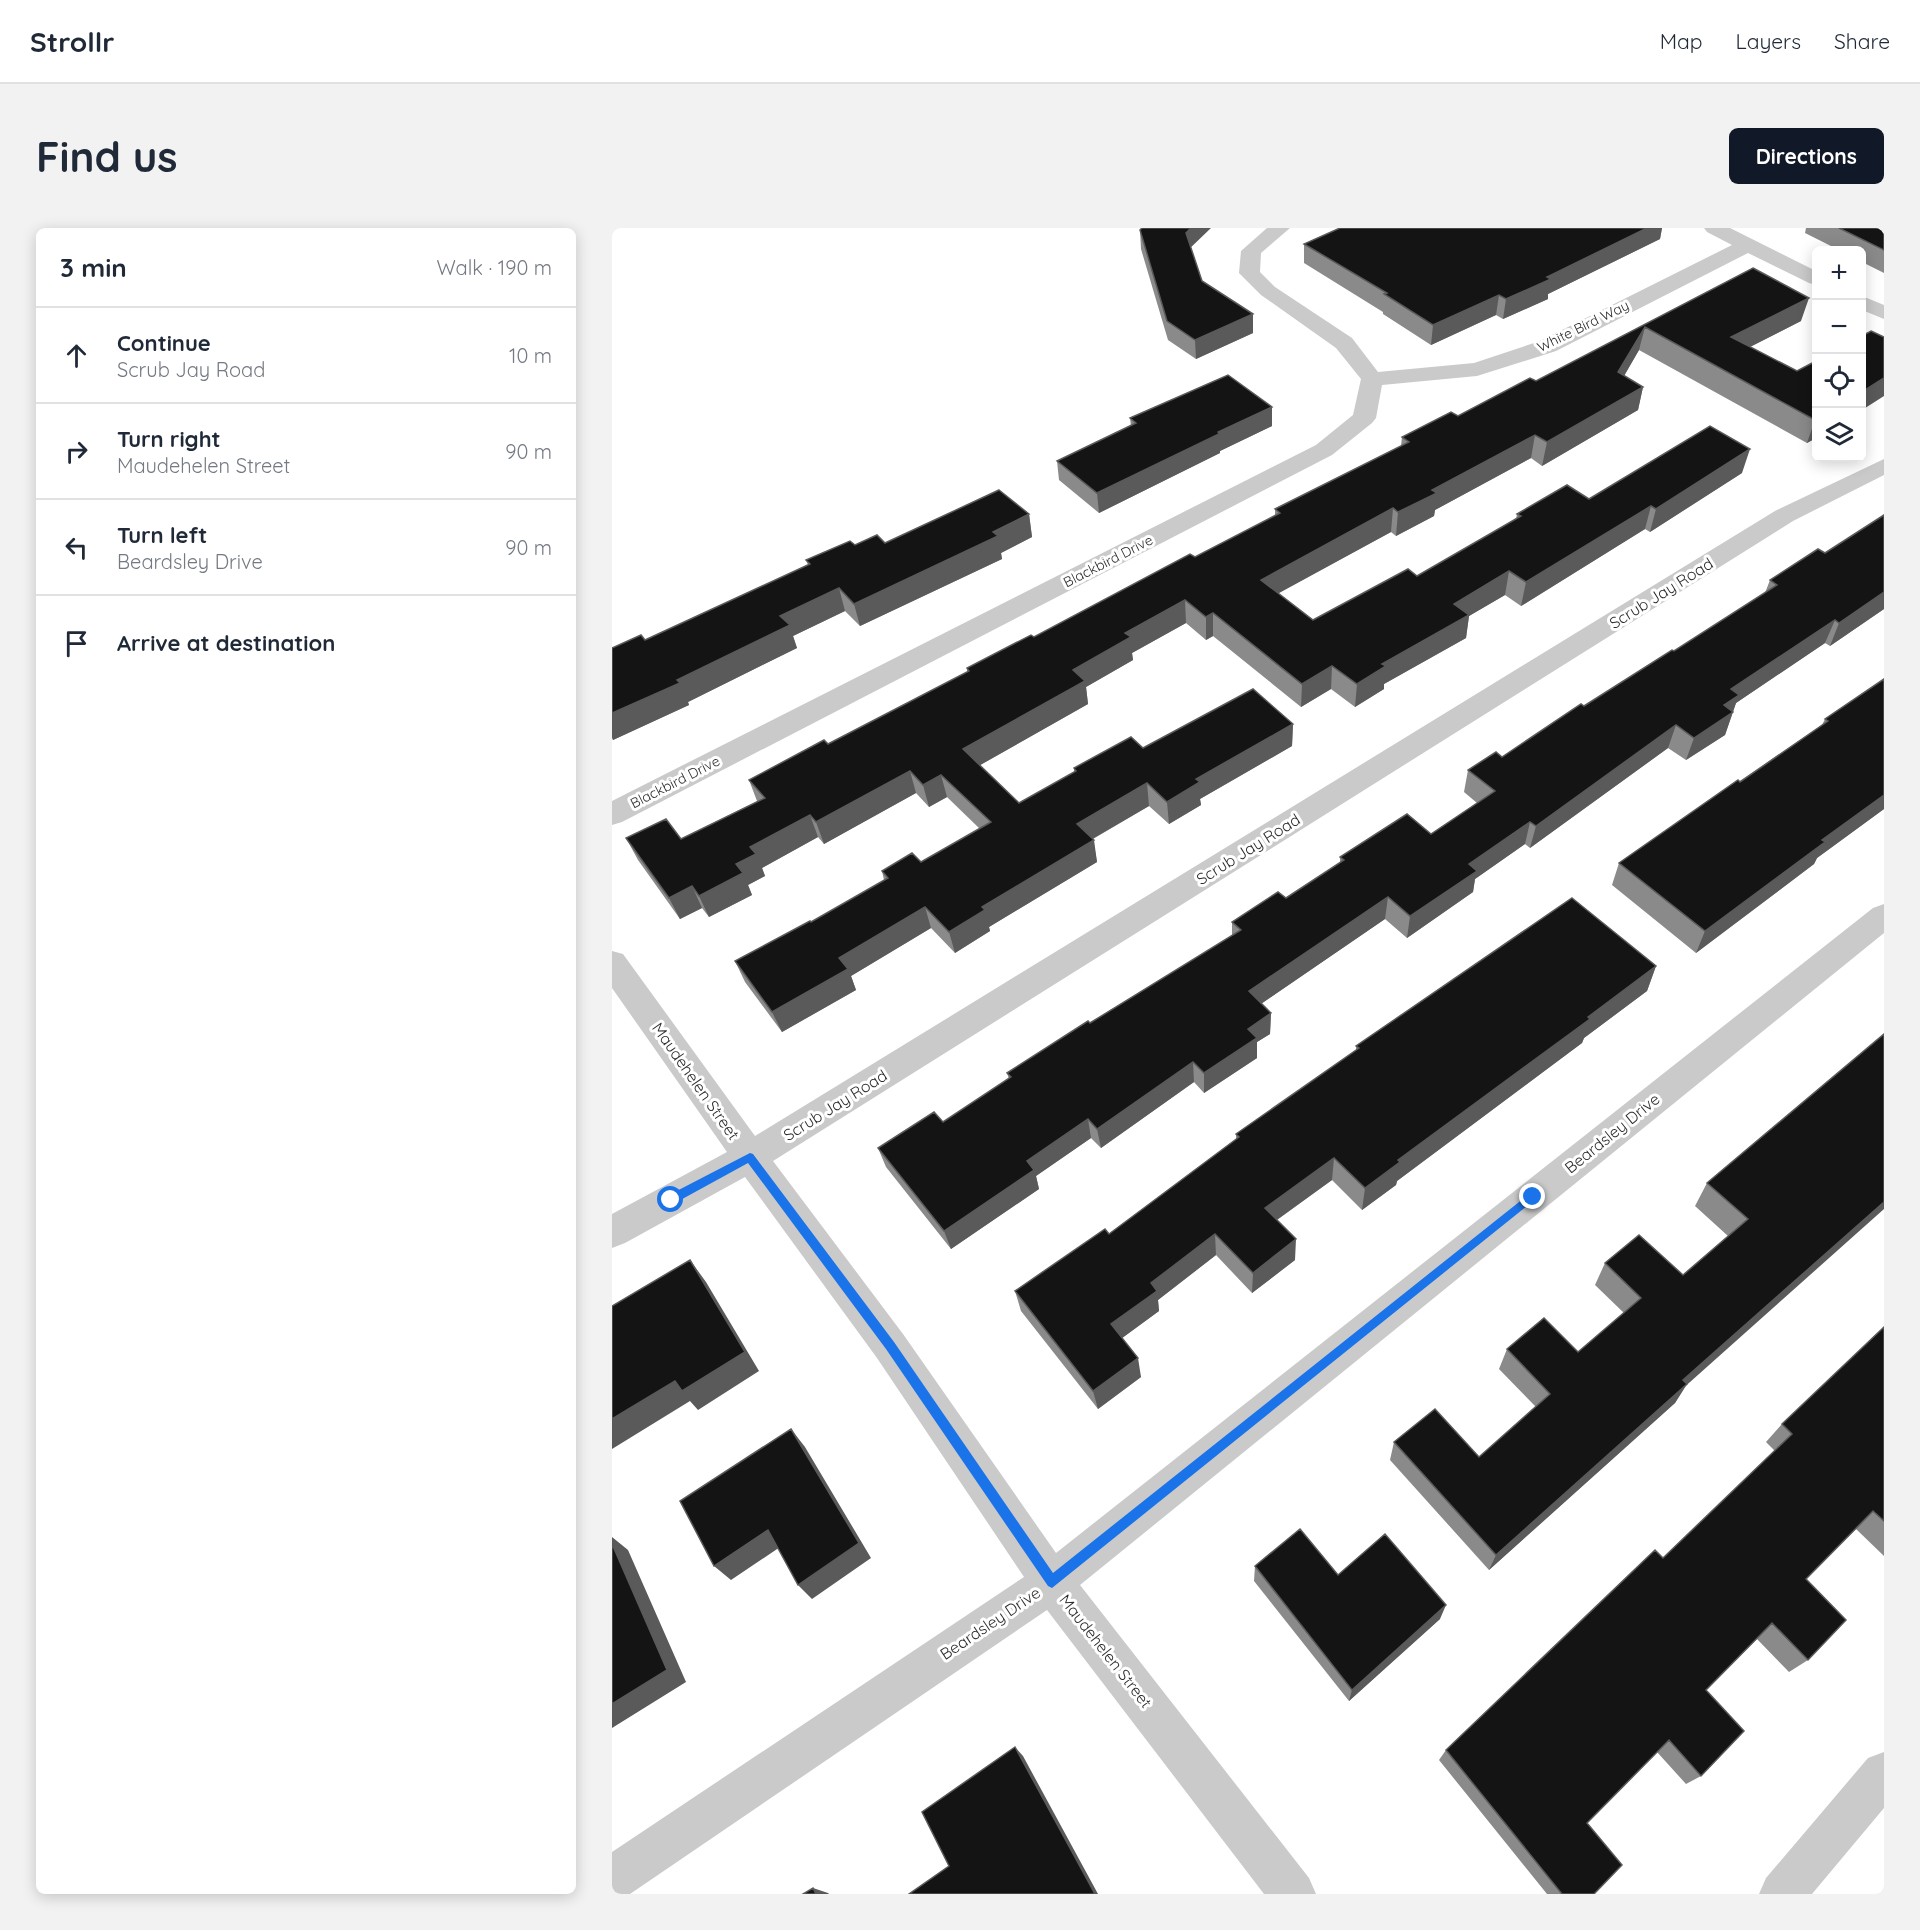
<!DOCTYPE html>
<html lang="en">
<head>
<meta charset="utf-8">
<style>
  body { margin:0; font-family:Quicksand,sans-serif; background:#f2f2f3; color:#1f2937 }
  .controls { position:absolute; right:18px; top:18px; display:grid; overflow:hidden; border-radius:9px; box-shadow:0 3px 15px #0003 }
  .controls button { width:54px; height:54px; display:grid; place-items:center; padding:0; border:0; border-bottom:2px solid #e0e1e3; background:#fff; color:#1f2937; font:30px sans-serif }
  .stop { position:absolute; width:18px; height:18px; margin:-14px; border:4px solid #1a73e8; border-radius:50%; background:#fff }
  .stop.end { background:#1a73e8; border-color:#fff; box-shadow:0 2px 6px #0008 }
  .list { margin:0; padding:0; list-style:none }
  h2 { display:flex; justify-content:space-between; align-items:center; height:78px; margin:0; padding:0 24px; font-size:26px }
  h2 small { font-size:20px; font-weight:400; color:#747a83 }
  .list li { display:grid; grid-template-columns:39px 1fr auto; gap:18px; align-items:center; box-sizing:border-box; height:96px; padding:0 24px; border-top:2px solid #e0e1e3 }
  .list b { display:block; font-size:22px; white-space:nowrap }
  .list p { margin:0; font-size:20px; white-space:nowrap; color:#747a83 }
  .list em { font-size:20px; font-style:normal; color:#747a83 }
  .icon { flex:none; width:33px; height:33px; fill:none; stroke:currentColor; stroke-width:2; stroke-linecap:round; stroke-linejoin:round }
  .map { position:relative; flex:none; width:1272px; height:1666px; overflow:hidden; border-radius:9px }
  header { display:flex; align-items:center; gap:36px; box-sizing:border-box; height:84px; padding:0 30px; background:#fff; border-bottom:2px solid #e0e1e3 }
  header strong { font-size:28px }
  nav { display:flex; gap:33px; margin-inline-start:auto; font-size:21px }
  .intro { display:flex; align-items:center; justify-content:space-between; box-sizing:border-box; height:144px; padding:0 36px }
  h1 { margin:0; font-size:42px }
  .button { padding:15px 27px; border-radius:9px; background:#111827; color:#fff; font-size:21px; font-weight:700 }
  main { display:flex; gap:36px; padding:0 36px }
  aside { flex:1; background:#fff; border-radius:9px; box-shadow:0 3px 15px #0003 }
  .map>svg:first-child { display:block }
</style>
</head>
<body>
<header>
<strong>Strollr</strong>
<nav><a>Map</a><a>Layers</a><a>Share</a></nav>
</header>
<div class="intro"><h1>Find us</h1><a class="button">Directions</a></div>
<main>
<aside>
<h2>3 min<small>Walk · 190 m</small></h2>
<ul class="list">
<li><svg class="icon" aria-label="ahead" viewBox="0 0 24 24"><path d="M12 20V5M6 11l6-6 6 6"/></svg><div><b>Continue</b><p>Scrub Jay Road</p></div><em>10 m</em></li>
<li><svg class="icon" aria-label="right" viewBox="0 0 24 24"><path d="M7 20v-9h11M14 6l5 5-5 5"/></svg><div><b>Turn right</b><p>Maudehelen Street</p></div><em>90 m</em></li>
<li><svg class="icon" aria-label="left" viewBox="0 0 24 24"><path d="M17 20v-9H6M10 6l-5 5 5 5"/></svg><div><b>Turn left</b><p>Beardsley Drive</p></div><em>90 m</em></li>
<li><svg class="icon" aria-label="arrive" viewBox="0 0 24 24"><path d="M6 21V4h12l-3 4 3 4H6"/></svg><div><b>Arrive at destination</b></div></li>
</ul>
</aside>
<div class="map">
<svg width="1272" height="1666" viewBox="0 0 1272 1666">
  <rect width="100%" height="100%" fill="#fff"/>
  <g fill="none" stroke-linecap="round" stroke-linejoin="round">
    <path fill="#cacaca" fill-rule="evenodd" d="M655 0H678L649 25 648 44 663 59 740 110 766 144 862 135 928 113 1120 17 1095 4 1092 0H1118L1204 43V57L1197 55 1136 25 944 123 865 148 770 157 764 190 760 195 720 227 10 594 0 597V573L704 217 741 187 749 151 724 120 649 67 627 45 629 23Z
      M1250 68 1272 77V91L1250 82Z
      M1272 231V247L1181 293 161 933 291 1106 444 1325 1261 680 1272 676V705L468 1357 697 1650 704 1666H652L435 1382 18 1666H0V1624L412 1349 265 1130 133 949 13 1015 0 1020V986L115 924 0 760V723L11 726 143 908 1163 283Z
      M1272 1524V1580L1200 1666H1147L1154 1650 1256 1530Z"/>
  </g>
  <path fill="#8a8a8a" d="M728 0H1050L1048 11 936 66V71L891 91 884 87 819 117 771 86V84L692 35V16Z
    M1194 0H1272V45L1250 34V22H1227L1193 5Z
    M528 2 579 20 590 53 641 86V105L584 131 556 112 529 21Z
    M1141 40 1189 93 1138 119 1185 143 1204 133V210L1195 215 1027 122 1012 148 1031 159 1026 182 930 238 919 230 823 282 822 288 784 308 779 304 666 365 701 392 805 348 904 291 905 286 977 271 1130 245 1038 304 1033 301 909 378 893 367 857 388 854 410 772 456V461L743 479 719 461 689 479 601 408 594 412 574 395 520 425 521 432 474 459 476 476 368 537 407 575 462 544V540L531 520 681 496 680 518 588 571 589 577 557 596 537 578 481 611 485 634 377 699 378 703 343 725 319 700 239 748 244 762 170 804 133 754 123 733 199 694 272 652 270 643 309 634 368 601 335 569 317 579 304 565 212 616 206 609 150 640 153 648 136 657 140 667 97 689 90 680 68 691 26 632 14 610 69 611 145 573 137 552 216 516 355 444V440L422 409 583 329 663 288V281L789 218 790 209 846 188 924 153Z
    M518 190 660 198 608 223V225L487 285 447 252 445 233 519 198Z
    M417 286 420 309 389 325 390 331 248 398 233 383 181 408 185 420 76 474 77 477 1 512 0 510V420L33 412 196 337 194 332 243 317 273 315Z
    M1272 287V381L1218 418 1213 415 1124 475 1113 507 1074 532 1056 520 918 620 913 616 863 651 861 664 795 710 773 691 649 776 659 785 658 806 645 814V830L592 865 582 854 489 920 479 910 424 948 427 961 339 1021 274 939 266 920 331 894 397 851 395 845 620 708V694L674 670 728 635V629L819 606 865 575 852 564 856 542 890 529 1062 423 1153 365 1158 352 1213 325Z
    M1272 451V581L1205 630 1202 636 1084 725 1000 657 1007 635 1210 497 1213 491Z
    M1044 738 1035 763 972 810 970 815 785 953 784 957 750 982 720 952 665 992 683 1032 640 1065 604 1027 546 1072 547 1083 510 1110 529 1149 486 1181 409 1083 403 1063 497 1006 624 911V906L744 822V818Z
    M1272 806 1075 1156 1063 1175 877 1342 778 1232 782 1214 867 1229 924 1179 887 1141 895 1121 966 1124 1012 1085 983 1057 993 1035 1071 1047 1116 1008 1083 978 1095 955Z
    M1272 1099V1328L1244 1301 1194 1351 1196 1432 1177 1444 1145 1411 1094 1462 1089 1548 1074 1556 1045 1524 975 1595 982 1666H935L827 1532 834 1522 1051 1330 1163 1223 1154 1214 1170 1196Z
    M643 1338 726 1347 828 1391 737 1473 642 1353Z"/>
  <path fill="#5a5a5a" d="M579 0H599L574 24V5Z
    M1035 0H1050L1048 11 936 66V71L891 91 894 71 935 49Z
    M887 67 884 87 819 117 821 97Z
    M1197 70 1189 93 1112 132 1119 109Z
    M641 86V105L584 131 583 112Z
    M1033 99 1027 122 1001 167 1006 144Z
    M1272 145V168L1250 182V164Z
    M1031 159 1026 182 930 238 935 214Z
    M660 179V198L608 223V225L487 285 485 265 606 204Z
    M1204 191V210L1195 215 1203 192Z
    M923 207 919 230 823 282 822 288 784 308 786 284 820 262Z
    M1138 221 1130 245 1038 304 1044 281Z
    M1039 278 1033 301 909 378 914 354Z
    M781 280 779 304 649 375V352Z
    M417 286 420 309 389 325 390 331 248 398 242 376Z
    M897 343 893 367 857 388 854 410 772 456V461L743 479 745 456 842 376Z
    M227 360 233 383 181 408 185 420 76 474 77 477 1 512 0 509V485L65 452 168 388Z
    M1272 364V381L1218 418 1227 395Z
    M573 372 574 395 520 425 521 432 474 459 476 476 356 544 351 521 513 405Z
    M601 385V408L594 412V389Z
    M1223 392 1213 415 1124 475 1113 507 1074 532 1082 510 1119 461Z
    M720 438 719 461 689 479 690 456Z
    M681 496 680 518 588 571 589 577 557 596 555 574 584 551Z
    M1064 497 1056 520 918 620 924 598Z
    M298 543 304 565 212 616 204 594Z
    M329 547 335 569 317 579 311 557Z
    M535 555 537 578 468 618 465 596Z
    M1272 567V581L1205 630 1202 636 1084 725 1093 703 1210 612Z
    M198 587 206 609 150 640 153 648 136 657 140 667 97 689 87 668 124 636 138 619Z
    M918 594 913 616 863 651 861 664 795 710 798 688 857 636Z
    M482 612 485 634 377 699 378 703 343 725 337 704 370 679Z
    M80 658 90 680 68 691 57 670Z
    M776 669 773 691 637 784V763Z
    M313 679 319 700 239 748 244 762 170 804 160 784 227 730Z
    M1044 738 1035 763 972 810 970 815 785 953 784 957 750 982 753 960 786 932 976 789Z
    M659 785 658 806 645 814V830L592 865V845L636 801Z
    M581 834 582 854 489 920 485 901Z
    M476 891 479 910 424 948 427 961 339 1021 332 1003 415 933Z
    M722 930 720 952 652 1001 653 980Z
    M1272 974V981L1059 1171 1071 1152Z
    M603 1006 604 1027 546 1072 547 1083 502 1116 499 1096 539 1055Z
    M684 1011 683 1032 640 1065 641 1045Z
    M78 1032 94 1054 147 1143 86 1182 78 1173 0 1221V1191Z
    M526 1130 529 1149 486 1181 481 1163Z
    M1075 1156 1063 1175 877 1342 884 1327Z
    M179 1201 193 1219 259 1330 200 1371 186 1357Z
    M156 1302 171 1317 119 1352 102 1338Z
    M0 1309 16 1322 74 1454 0 1500Z
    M834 1377 828 1391 737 1473 740 1462Z
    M403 1519 411 1528 486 1666H483Z
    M201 1660 216 1665 217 1666H204Z"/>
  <path fill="#141414" stroke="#5a5a5a" stroke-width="1.5" d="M530 0H579L574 5 590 53 641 86 583 112 555 93 528 2Z
    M728 0H1035L935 49 939 51 894 71 887 67 821 97 772 66 775 65 692 16Z
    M1227 0H1272V22Z
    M1141 40 1197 70 1119 109 1185 143 1204 133V191L1203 192 1033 99 1006 144 1031 159 935 214 923 207 820 262 825 265 786 284 781 280 649 352 701 392 796 341 805 348 909 288 905 286 955 257 977 271 1098 198 1138 221 1044 281 1039 278 914 354 897 343 842 376 857 387 770 436 774 438 745 456 720 438 690 456 601 385 594 389 573 372 513 405 519 409 461 442 473 453 351 521 407 575 464 543 462 540 519 509 531 520 641 461 681 496 584 551 588 554 555 574 535 555 465 596 482 612 370 679 373 682 337 704 313 679 227 730 236 741 160 784 123 733 198 693 199 694 276 650 270 643 300 625 309 634 379 594 329 547 311 557 298 543 204 594 198 587 138 619 144 626 124 636 131 645 87 668 80 658 57 670 14 610 54 591 69 611 153 570 137 552 212 512 216 516 357 443 355 440 419 407 422 409 578 326 583 329 668 285 663 281 797 214 790 209 839 184 846 188 918 150 924 153Z
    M1259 103 1272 109V150L1250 164V108Z
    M616 147 660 179 606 204 607 206 485 265 445 233 524 195 518 190Z
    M387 262 417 286 381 304 386 308 242 376 227 360 168 388 178 397 65 452 68 455 0 485V420L29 407 33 412 198 336 194 332 238 313 243 317 265 307 273 315Z
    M1272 287V364L1227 395 1223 392 1119 461 1127 467 1112 477 1121 484 1082 510 1064 497 924 598 918 594 857 636 865 643 798 688 776 669 637 763 659 785 636 801 645 810 592 845 581 834 485 901 476 891 415 933 422 942 332 1003 266 920 322 884 331 894 399 849 395 845 476 793 478 795 629 702 620 694 666 664 674 670 732 632 728 629 795 586 819 606 883 563 856 542 884 524 890 529 969 476 972 478 1060 422 1062 423 1165 357 1158 352 1206 321 1213 325Z
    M1272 451V567L1210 612 1213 614 1093 703 1007 635 1126 552 1128 554 1216 493 1213 491Z
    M960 670 1044 738 976 789 978 791 786 932 788 934 753 960 722 930 653 980 684 1011 641 1045 603 1006 539 1055 545 1063 499 1096 526 1130 481 1163 403 1063 493 1001 497 1006 627 909 624 906 747 820 744 818Z
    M1272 806V974L1071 1152 1075 1156 884 1327 782 1214 823 1181 867 1229 938 1166 895 1121 932 1090 966 1124 1029 1070 993 1035 1027 1007 1071 1047 1136 991 1095 955Z
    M78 1032 133 1124 70 1163 63 1153 0 1191V1078Z
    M1272 1099V1293L1261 1283 1194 1351 1234 1392 1196 1432 1160 1395 1094 1462 1132 1503 1089 1548 1057 1512 975 1595 1010 1637 982 1666H950L834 1522 1043 1322 1051 1330 1180 1206 1170 1196Z
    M179 1201 247 1315 186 1357 156 1302 102 1338 68 1273Z
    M688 1301 726 1347 773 1306 834 1377 740 1462 643 1338Z
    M0 1316 55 1442 0 1476Z
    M403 1519 483 1666H297L337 1638 310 1584Z
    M201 1660 204 1666H191Z"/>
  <path fill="#1a73e8" d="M138 925 141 926 282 1114 441 1345 917 966 921 964 926 969 440 1360 436 1358 274 1121 136 935 63 975H55V968Z"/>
  <g text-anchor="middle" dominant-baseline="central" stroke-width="6" stroke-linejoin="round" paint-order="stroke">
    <g font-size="14" fill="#2d2d2d" stroke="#fff">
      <text transform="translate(971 98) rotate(-26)">White Bird Way</text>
      <text transform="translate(496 333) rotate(-27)">Blackbird Drive</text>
      <text transform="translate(63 554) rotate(-27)">Blackbird Drive</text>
    </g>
    <g font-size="16" fill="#2d2d2d" stroke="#fff">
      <text transform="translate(1049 365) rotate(-32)">Scrub Jay Road</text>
      <text transform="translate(636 621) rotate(-32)">Scrub Jay Road</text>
      <text transform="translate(84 853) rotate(55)">Maudehelen Street</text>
      <text transform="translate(223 877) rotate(-32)">Scrub Jay Road</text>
      <text transform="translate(1000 905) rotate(-39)">Beardsley Drive</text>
      <text transform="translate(378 1395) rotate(-34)">Beardsley Drive</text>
      <text transform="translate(494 1423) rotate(52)">Maudehelen Street</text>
    </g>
  </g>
</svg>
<div class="controls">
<button>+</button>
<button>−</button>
<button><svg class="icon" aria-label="locate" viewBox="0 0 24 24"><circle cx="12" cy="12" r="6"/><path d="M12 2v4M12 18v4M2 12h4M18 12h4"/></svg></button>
<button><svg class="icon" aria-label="layers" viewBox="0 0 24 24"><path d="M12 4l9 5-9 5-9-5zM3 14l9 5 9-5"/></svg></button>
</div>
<div class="stop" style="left:59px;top:972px"></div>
<div class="stop end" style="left:921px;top:969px"></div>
</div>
</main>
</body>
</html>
